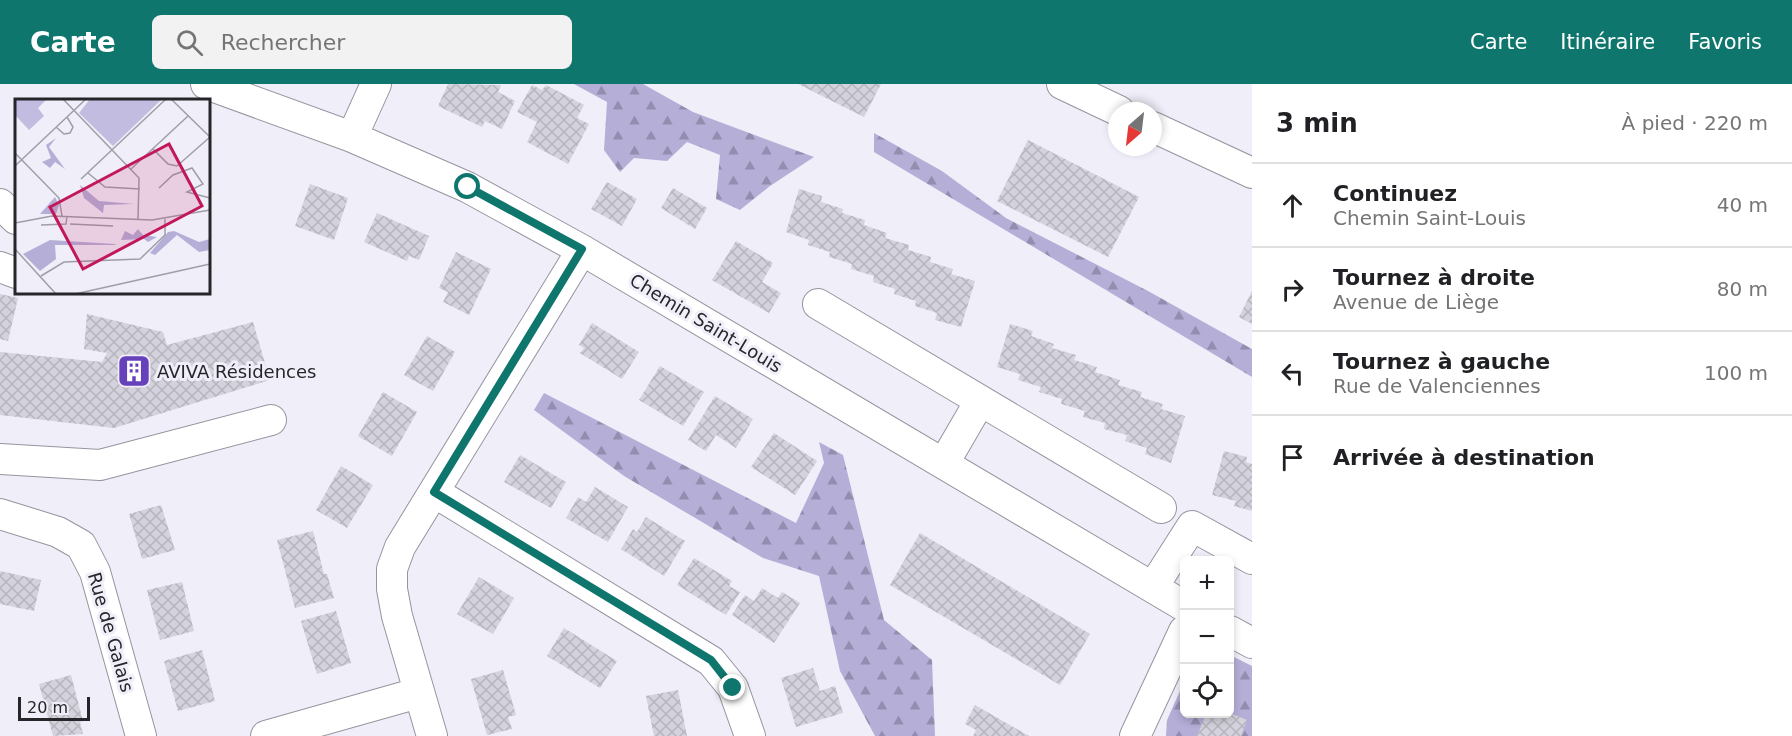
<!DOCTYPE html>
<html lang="fr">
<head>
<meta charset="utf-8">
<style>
  body { margin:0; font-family:"DejaVu Sans",sans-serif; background:#f2f2f2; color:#202124 }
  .controls { position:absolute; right:18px; bottom:18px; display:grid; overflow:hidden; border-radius:9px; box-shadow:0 3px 9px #0003 }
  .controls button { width:54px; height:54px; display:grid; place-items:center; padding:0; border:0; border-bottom:2px solid #e0e0e0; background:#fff; color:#202124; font:30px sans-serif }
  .compass { position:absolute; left:1108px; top:18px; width:54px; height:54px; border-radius:50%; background:#fff; box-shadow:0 3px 9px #0003; rotate:208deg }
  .scale { position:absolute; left:18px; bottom:15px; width:72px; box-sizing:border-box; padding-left:6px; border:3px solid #262529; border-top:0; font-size:16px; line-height:21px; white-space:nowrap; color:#262529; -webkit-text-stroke:4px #f0eef9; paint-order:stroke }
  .stop { position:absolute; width:18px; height:18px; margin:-14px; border:4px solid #0f766e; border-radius:50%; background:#fff }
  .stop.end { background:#0f766e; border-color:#fff; box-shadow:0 2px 6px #0008 }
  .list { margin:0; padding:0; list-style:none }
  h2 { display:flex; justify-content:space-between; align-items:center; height:78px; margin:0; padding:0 24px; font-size:26px }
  h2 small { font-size:20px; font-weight:400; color:#757577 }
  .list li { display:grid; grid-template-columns:39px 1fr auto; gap:18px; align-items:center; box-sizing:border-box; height:84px; padding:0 24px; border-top:2px solid #e0e0e0 }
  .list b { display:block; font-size:22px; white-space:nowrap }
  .list p { margin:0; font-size:20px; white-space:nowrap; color:#757577 }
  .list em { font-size:20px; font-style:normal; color:#757577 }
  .icon { flex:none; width:33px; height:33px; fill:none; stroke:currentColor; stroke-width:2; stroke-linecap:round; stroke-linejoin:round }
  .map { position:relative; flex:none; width:1252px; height:652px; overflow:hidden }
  header { display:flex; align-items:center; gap:36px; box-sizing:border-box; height:84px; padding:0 30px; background:#0f766e; color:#fff }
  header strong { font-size:28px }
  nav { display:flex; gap:33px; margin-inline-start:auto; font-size:21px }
  .search { width:420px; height:54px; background:#f2f2f2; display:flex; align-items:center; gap:15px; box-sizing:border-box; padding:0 21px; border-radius:9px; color:#757577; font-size:22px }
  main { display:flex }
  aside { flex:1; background:#fff }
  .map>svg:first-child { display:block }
</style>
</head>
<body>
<header>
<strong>Carte</strong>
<div class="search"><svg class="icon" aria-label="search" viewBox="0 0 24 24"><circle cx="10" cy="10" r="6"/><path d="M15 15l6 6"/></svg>Rechercher</div>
<nav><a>Carte</a><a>Itinéraire</a><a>Favoris</a></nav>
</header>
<main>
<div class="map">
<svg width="1252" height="652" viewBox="0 0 1252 652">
  <defs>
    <pattern id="forest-firs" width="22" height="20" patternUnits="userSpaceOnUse" patternTransform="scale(1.5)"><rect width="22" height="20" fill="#b5afd8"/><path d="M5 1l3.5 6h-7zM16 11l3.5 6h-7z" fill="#938eaf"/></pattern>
    <pattern id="building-cross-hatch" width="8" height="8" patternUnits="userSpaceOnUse" patternTransform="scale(1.5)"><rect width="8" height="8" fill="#d4d3dd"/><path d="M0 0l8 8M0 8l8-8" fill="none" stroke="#b6b5be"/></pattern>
  </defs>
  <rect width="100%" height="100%" fill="#f0eef9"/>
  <path fill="url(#forest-firs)" d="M574 0H643L693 28 814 73 770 102 740 126 716 115 720 71 687 58 667 77 634 74 620 88 604 66 607 18Z
    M874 49 942 87 1006 134 1148 207 1252 265V293L874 68Z
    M544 309 796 439 824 379 819 358 843 371 884 536 932 576 935 652H875L840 587 819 492 763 474 624 392 534 326Z
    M1230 571 1252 582V652H1166L1167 636 1184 598V630H1230Z"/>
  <path fill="url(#building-cross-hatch)" d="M448 0 501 1 498 8 515 17 502 45 485 37 482 43 438 22Z
    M798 0H881L864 33Z
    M532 1 542 6 546 1 584 21 577 34 589 40 568 80 527 58 537 38 517 28Z
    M1028 56 1139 113 1108 173 997 117Z
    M607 98 637 115 622 142 591 125Z
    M310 100 348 114 334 156 295 142Z
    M673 104 707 124 695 145 661 124Z
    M799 105 822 112 821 118 843 125 842 129 865 136 864 141 887 149 885 154 909 161 908 166 931 173 930 178 953 185 951 190 975 197 961 243 935 236 937 229 915 222 916 217 894 210 895 205 873 198 874 192 851 185 852 180 829 173 830 168 808 161 809 156 786 148Z
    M377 129 429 152 419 176 409 172 407 177 364 158Z
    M736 157 773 179 762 198 781 209 769 229 712 196Z
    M456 168 491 185 469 231 443 218 448 208 439 204Z
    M1252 207V240L1239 233Z
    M0 210 18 214 8 257 0 255Z
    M87 230 163 248 167 261 253 238 270 296 114 344 0 331V268L102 278 107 269 84 265Z
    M592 239 639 268 622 295 580 269 584 264 579 261Z
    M1010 240 1033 247 1031 252 1054 260 1052 264 1076 271 1074 276 1097 283 1095 288 1120 296 1118 301 1142 308 1140 313 1163 320 1161 325 1185 332 1171 379 1145 370 1147 364 1125 357 1127 351 1104 345 1105 339 1083 333 1085 327 1061 320 1062 315 1039 308 1041 303 1018 296 1020 290 997 283Z
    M427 252 455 268 433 307 404 291Z
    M660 282 704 308 683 342 639 316Z
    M383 308 417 328 392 372 358 352Z
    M715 312 753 335 736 364 716 351 706 367 688 356Z
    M774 349 817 377 795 411 751 383Z
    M1224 367 1247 373 1246 378 1252 380V427L1234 422 1236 417 1212 411Z
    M520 371 566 398 551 424 504 398Z
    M341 382 373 401 347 444 316 426Z
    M595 403 628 423 608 458 566 434 578 413 586 418Z
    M161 421 175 466 142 475 129 430Z
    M646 433 685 457 664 492 621 465 633 445 637 448Z
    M313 447 324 490H327L334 514 295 524 277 456Z
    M920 449 1090 550 1060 601 890 501Z
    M694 474 732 497 729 502 740 508 726 531 677 501Z
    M0 487 41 496 34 527 0 520Z
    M479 493 514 514 493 550 457 530Z
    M182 498 194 547 160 556 147 506Z
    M762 504 778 514 782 508 800 519 774 559 732 531 745 511 754 517Z
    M336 527 351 579 317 590 301 537Z
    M564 544 617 577 600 604 547 572Z
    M202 566 215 617 178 627 164 577Z
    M813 584 820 607 835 602 843 629 796 643 781 594Z
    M503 586 516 631 508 633 512 645 487 651 471 595Z
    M71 591 83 637 80 638 83 650 53 652 39 600Z
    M678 606 687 652H654L646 612Z
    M975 621 1029 652H973L976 646 965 640Z
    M1230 629 1247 636 1241 652H1197L1206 630Z"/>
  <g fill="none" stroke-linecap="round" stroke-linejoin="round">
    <defs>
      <path id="minor" d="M206 0 352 53 467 103 582 166 1184 522
        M1062 0 1119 27
        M1153 43 1252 89
        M352 53 376 0
        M0 120 16 135
        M0 183 16 189
        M818 220 1161 424
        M0 375 100 381 271 336
        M944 379 980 317
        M434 408 711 577 733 604 750 652
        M0 430 58 448 81 461 95 488 141 652
        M1153 503 1192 442 1252 475
        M1230 547 1252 559
        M266 652 418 609
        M432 652 397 532 392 505V485L400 463 582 166
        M1135 652 1184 547"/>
    </defs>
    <use href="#minor" stroke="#96949e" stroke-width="32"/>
    <use href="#minor" stroke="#fff" stroke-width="30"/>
  </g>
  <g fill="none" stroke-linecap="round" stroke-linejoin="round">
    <path stroke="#0f766e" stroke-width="8" d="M468 103 582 165 434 408 711 576 733 604"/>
  </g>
  <defs>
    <symbol id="building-square" viewBox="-11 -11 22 22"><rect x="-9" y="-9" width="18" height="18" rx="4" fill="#6542ba" stroke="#f0eef9"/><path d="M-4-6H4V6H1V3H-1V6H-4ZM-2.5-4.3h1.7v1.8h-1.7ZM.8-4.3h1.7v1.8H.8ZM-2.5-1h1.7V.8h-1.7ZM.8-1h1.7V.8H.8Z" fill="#fff"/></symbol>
  </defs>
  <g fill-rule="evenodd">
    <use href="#building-square" x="115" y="268" width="38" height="38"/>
  </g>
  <g text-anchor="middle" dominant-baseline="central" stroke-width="6" stroke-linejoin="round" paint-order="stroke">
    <g font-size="18" fill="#262529" stroke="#f0eef9">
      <text transform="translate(706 239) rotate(31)">Chemin Saint-Louis</text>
      <text transform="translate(111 548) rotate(74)">Rue de Galais</text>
    </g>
    <g font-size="18" fill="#262529" stroke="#f0eef9" text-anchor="start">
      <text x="157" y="287">AVIVA Résidences</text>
    </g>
  </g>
  <g transform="translate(15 15)">
    <rect width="195" height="195" fill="#f0eef9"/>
    <path d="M41 39 34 48 50 70 40 63 35 69 27 63 36 59 31 46ZM65 86 84 102 119 105 89 106 88 114 69 99ZM40 98 44 106 41 115H25ZM123 130 128 136 142 138 133 143 129 140 106 141 110 132 118 136ZM159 132 184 143 195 140V151L184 153 162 136 140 156 135 154 153 133ZM35 141 100 145 101 146H40L41 160 25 172 8 155Z" fill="#b5afd8"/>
    <path d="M0 0 31 1 23 9 29 17 14 31 0 16ZM75 0H147L98 47 64 14Z" fill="#c2bde0"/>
    <path fill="none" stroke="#9f9ea6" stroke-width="1.5" d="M48 0 124 79 123 121M156 0 195 38M41 28 49 35 55 34 58 28 52 18M138 50 153 65 162 67 195 38M0 54 44 99 47 117M0 67 71 0M116 70 173 17M73 74 90 88 125 90M66 80 151 0M144 89 158 76 177 69 188 85 172 93 195 99M0 124 37 117 137 121 195 111M55 125 98 127M26 126 51 125 52 117M0 150 41 195M26 177 49 163 125 160 150 136V120M60 195 195 165"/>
    <path fill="#c2185b" fill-opacity="0.15" stroke="#c2185b" stroke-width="3" d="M154 45 187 107 68 170 35 108Z"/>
    <rect width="195" height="195" fill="none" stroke="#262529" stroke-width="3"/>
  </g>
</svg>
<div class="controls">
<button>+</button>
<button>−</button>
<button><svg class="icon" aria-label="locate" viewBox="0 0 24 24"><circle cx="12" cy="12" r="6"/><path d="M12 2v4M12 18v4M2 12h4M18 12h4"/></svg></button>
</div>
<svg class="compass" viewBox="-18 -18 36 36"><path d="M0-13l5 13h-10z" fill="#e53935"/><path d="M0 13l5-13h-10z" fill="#757577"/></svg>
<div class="scale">20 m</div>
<div class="stop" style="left:468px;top:103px"></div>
<div class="stop end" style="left:733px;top:604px"></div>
</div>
<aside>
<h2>3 min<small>À pied · 220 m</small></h2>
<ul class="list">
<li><svg class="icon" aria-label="ahead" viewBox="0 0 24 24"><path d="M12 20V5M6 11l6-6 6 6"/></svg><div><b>Continuez</b><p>Chemin Saint-Louis</p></div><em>40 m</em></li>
<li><svg class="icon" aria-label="right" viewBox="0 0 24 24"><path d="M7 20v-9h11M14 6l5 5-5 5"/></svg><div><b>Tournez à droite</b><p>Avenue de Liège</p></div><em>80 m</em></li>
<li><svg class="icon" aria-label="left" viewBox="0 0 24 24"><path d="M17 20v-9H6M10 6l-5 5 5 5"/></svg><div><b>Tournez à gauche</b><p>Rue de Valenciennes</p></div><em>100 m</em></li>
<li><svg class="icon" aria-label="arrive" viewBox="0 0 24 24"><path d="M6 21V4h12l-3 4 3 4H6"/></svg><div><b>Arrivée à destination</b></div></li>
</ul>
</aside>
</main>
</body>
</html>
